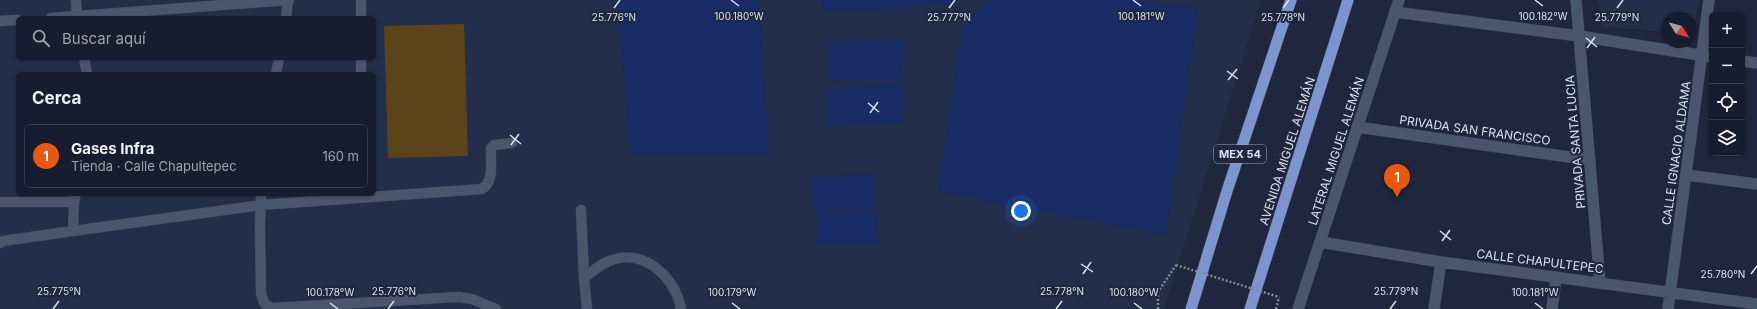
<!DOCTYPE html>
<html lang="es">
<head>
<meta charset="utf-8">
<style>
  body { margin:0; font-family:Inter,sans-serif; background:#1f2636; color:#f1f3f6 }
  .controls { position:absolute; right:12px; top:12px; display:grid; overflow:hidden; border-radius:6px; box-shadow:0 1px 3px #0004 }
  .controls button { width:36px; height:36px; display:grid; place-items:center; padding:0; border:0; border-bottom:1px solid #353b4a; background:#161d2e; color:#f1f3f6; font:20px sans-serif }
  .compass { position:absolute; left:1661px; top:12px; width:36px; height:36px; border-radius:50%; background:#161d2e; box-shadow:0 1px 3px #0004; rotate:127deg }
  .you { position:absolute; left:1021px; top:211px; width:14px; height:14px; margin:-10px; border:3px solid #fff; border-radius:50%; background:#1a73e8; box-shadow:0 0 0 6px #1a73e833 }
  .badge { display:grid; place-items:center; width:26px; height:26px; border-radius:50%; background:#ea580c; color:#fff; font-size:13px; font-weight:700 }
  .pin { position:absolute; translate:-50% -33px; filter:drop-shadow(0 1px 2px #0008) }
  .pin::after { content:''; position:absolute; top:21px; width:14px; height:12px; background:inherit; clip-path:polygon(0 0,100% 0,50% 100%) }
  .list { margin:0; padding:0; list-style:none }
  h2 { display:flex; justify-content:space-between; align-items:center; height:52px; margin:0; padding:0 16px; font-size:17px }
  h2 small { font-size:13px; font-weight:400; color:#9ea2aa }
  .list li { display:grid; grid-template-columns:26px 1fr auto; gap:12px; align-items:center; box-sizing:border-box; height:64px; margin:0 8px 8px; padding:0 8px; border:1px solid #353b4a; border-radius:6px }
  .list b { display:block; font-size:15px; white-space:nowrap }
  .list p { margin:0; font-size:13px; white-space:nowrap; color:#9ea2aa }
  .list em { font-size:13px; font-style:normal; color:#9ea2aa }
  .icon { flex:none; width:22px; height:22px; fill:none; stroke:currentColor; stroke-width:2; stroke-linecap:round; stroke-linejoin:round }
  .map { position:relative; flex:none; width:1757px; height:309px; overflow:hidden }
  .search { position:absolute; background:#161d2e; box-shadow:0 1px 3px #0004; left:16px; top:16px; width:360px; height:44px; display:flex; align-items:center; gap:10px; box-sizing:border-box; padding:0 14px; border-radius:6px; color:#9ea2aa; font-size:15px }
  .panel { position:absolute; background:#161d2e; box-shadow:0 1px 3px #0004; left:16px; top:72px; width:360px; height:124px; border-radius:6px }
  .map>svg:first-child { display:block }
</style>
</head>
<body>
<div class="map">
<svg width="1757" height="309" viewBox="0 0 1757 309">
  <rect width="100%" height="100%" fill="#1e273d"/>
  <path fill="#232e4a" fill-rule="evenodd" d="M0 0H1261L1164 309H0ZM18 18H374V58H18ZM18 74H374V194H18Z
    M1598 0H1699L1693 35 1691 34V18H1667V32L1602 27Z"/>
  <path fill="#192c66" d="M618 0H759L769 154H630Z
    M822 0H955V4L823 12Z
    M989 0H1144L1198 9 1166 235 938 191 962 26Z
    M903 40 901 79 830 81 829 41Z
    M901 83V123L828 127V89Z
    M874 174V209L814 211 812 177Z
    M878 211 877 244 817 246 818 214Z"/>
  <path fill="#5d431a" d="M464 24 468 156 388 158 384 26Z"/>
  <g fill="none" stroke-linecap="round" stroke-linejoin="round">
    <defs>
      <path id="service" d="M76 0 77 18
        M51 18 289 0
        M286 18 288 0
        M361 18V0
        M0 21 18 20
        M84 58 87 74
        M276 74 279 58
        M361 74V58
        M261 194 260 227 261 292C262 300 264 305 272 308L458 297 472 299 496 309
        M0 202H74
        M581 210 584 278
        M73 231 261 205 482 189C495 181 490 162 491 148L494 145 512 143
        M0 243 3 241 73 231 74 202 76 194
        M587 309 584 278C591 273 599 265 607 262 641 246 675 275 681 309"/>
      <path id="minor" d="M1576 0 1600 282
        M1395 12 1579 36 1712 57
        M1742 61 1757 63
        M1357 127 1590 160
        M1686 175 1757 184
        M1320 242 1441 262 1757 304
        M1434 309 1441 262
        M1552 309 1556 277
        M1668 309 1709 0"/>
      <path id="tertiary" d="M1298 309 1399 0"/>
      <path id="trunk" d="M1191 309 1227 191 1291 0
        M1250 309 1348 0"/>
    </defs>
    <use href="#service" stroke="#3a4154" stroke-width="11"/>
    <use href="#minor" stroke="#3a4154" stroke-width="12"/>
    <use href="#tertiary" stroke="#3a4154" stroke-width="12"/>
    <use href="#trunk" stroke="#3a4154" stroke-width="12"/>
    <path stroke="#80889a" stroke-width="2.5" stroke-dasharray="2 2" stroke-linecap="butt" d="M1158 309V292L1176 265
      M1276 309 1279 297"/>
    <use href="#service" stroke="#4a556e" stroke-width="10"/>
    <use href="#minor" stroke="#4a556e" stroke-width="11"/>
    <use href="#tertiary" stroke="#4a556e" stroke-width="11"/>
    <use href="#trunk" stroke="#7d95cf" stroke-width="11"/>
    <path stroke="#80889a" stroke-width="2.5" stroke-dasharray="2 2" stroke-linecap="butt" d="M1176 265 1279 297"/>
  </g>
  <path fill="none" stroke="#d9e0ee" stroke-width="1.5" d="M731 0 739 6M1133 0 1141 6M1535 0 1543 6M614 8 620 0M949 8 955 0M1283 8 1289 0M1617 8 1623 0M1586 38 1597 47M1587 48 1595 37M1227 71 1238 79M1228 80 1237 69M868 103 879 112M870 113 878 102M510 135 521 144M511 145 519 134M1440 231 1451 240M1442 241 1450 230M1081 264 1093 272M1083 274 1091 262M1751 274 1757 266M330 303 338 309M732 303 740 309M1134 303 1142 309M1535 303 1543 309M53 309 59 301M388 309 394 301M1056 309 1062 301M1390 309 1396 301"/>
  <g text-anchor="middle" dominant-baseline="central" stroke-width="4" stroke-linejoin="round" paint-order="stroke">
    <rect fill="#1e273d" stroke="#a1a8b9" stroke-width="1" x="1214" y="145" width="52" height="18" rx="3"/>
    <g font-size="11" font-weight="bold" fill="#d9e0ee">
      <text x="1240" y="154">MEX 54</text>
    </g>
    <g font-size="12" fill="#d9e0ee" stroke="#1e273d">
      <text transform="translate(1475 130) rotate(8)">PRIVADA SAN FRANCISCO</text>
      <text transform="translate(1575 142) rotate(-95)">PRIVADA SANTA LUCIA</text>
      <text transform="translate(1287 151) rotate(-72)">AVENIDA MIGUEL ALEMÁN</text>
      <text transform="translate(1336 151) rotate(-72)">LATERAL MIGUEL ALEMÁN</text>
      <text transform="translate(1676 153) rotate(-82)">CALLE IGNACIO ALDAMA</text>
      <text transform="translate(1540 261) rotate(7)">CALLE CHAPULTEPEC</text>
    </g>
  </g>
  <g font-size="10" text-anchor="middle" fill="#d9e0ee" stroke="#1e273d" stroke-width="4" stroke-linejoin="round" paint-order="stroke">
    <text x="739" y="20">100.180°W</text>
    <text x="1141" y="20">100.181°W</text>
    <text x="1543" y="20">100.182°W</text>
    <text x="614" y="21">25.776°N</text>
    <text x="949" y="21">25.777°N</text>
    <text x="1283" y="21">25.778°N</text>
    <text x="1617" y="21">25.779°N</text>
    <text x="1723" y="278">25.780°N</text>
    <text x="59" y="295">25.775°N</text>
    <text x="394" y="295">25.776°N</text>
    <text x="1062" y="295">25.778°N</text>
    <text x="1396" y="295">25.779°N</text>
    <text x="330" y="296">100.178°W</text>
    <text x="732" y="296">100.179°W</text>
    <text x="1134" y="296">100.180°W</text>
    <text x="1535" y="296">100.181°W</text>
  </g>
</svg>
<div class="controls">
<button>+</button>
<button>−</button>
<button><svg class="icon" aria-label="locate" viewBox="0 0 24 24"><circle cx="12" cy="12" r="6"/><path d="M12 2v4M12 18v4M2 12h4M18 12h4"/></svg></button>
<button><svg class="icon" aria-label="layers" viewBox="0 0 24 24"><path d="M12 4l9 5-9 5-9-5zM3 14l9 5 9-5"/></svg></button>
</div>
<svg class="compass" viewBox="-18 -18 36 36"><path d="M0-13l5 13h-10z" fill="#e53935"/><path d="M0 13l5-13h-10z" fill="#9ea2aa"/></svg>
<div class="you"></div>
<div class="pin badge" style="left:1397px;top:197px">1</div>
<div class="search"><svg class="icon" aria-label="search" viewBox="0 0 24 24"><circle cx="10" cy="10" r="6"/><path d="M15 15l6 6"/></svg>Buscar aquí</div>
<section class="panel">
<h2>Cerca<small></small></h2>
<ul class="list">
<li><span class="badge">1</span><div><b>Gases Infra</b><p>Tienda · Calle Chapultepec</p></div><em>160 m</em></li>
</ul>
</section>
</div>
</body>
</html>
